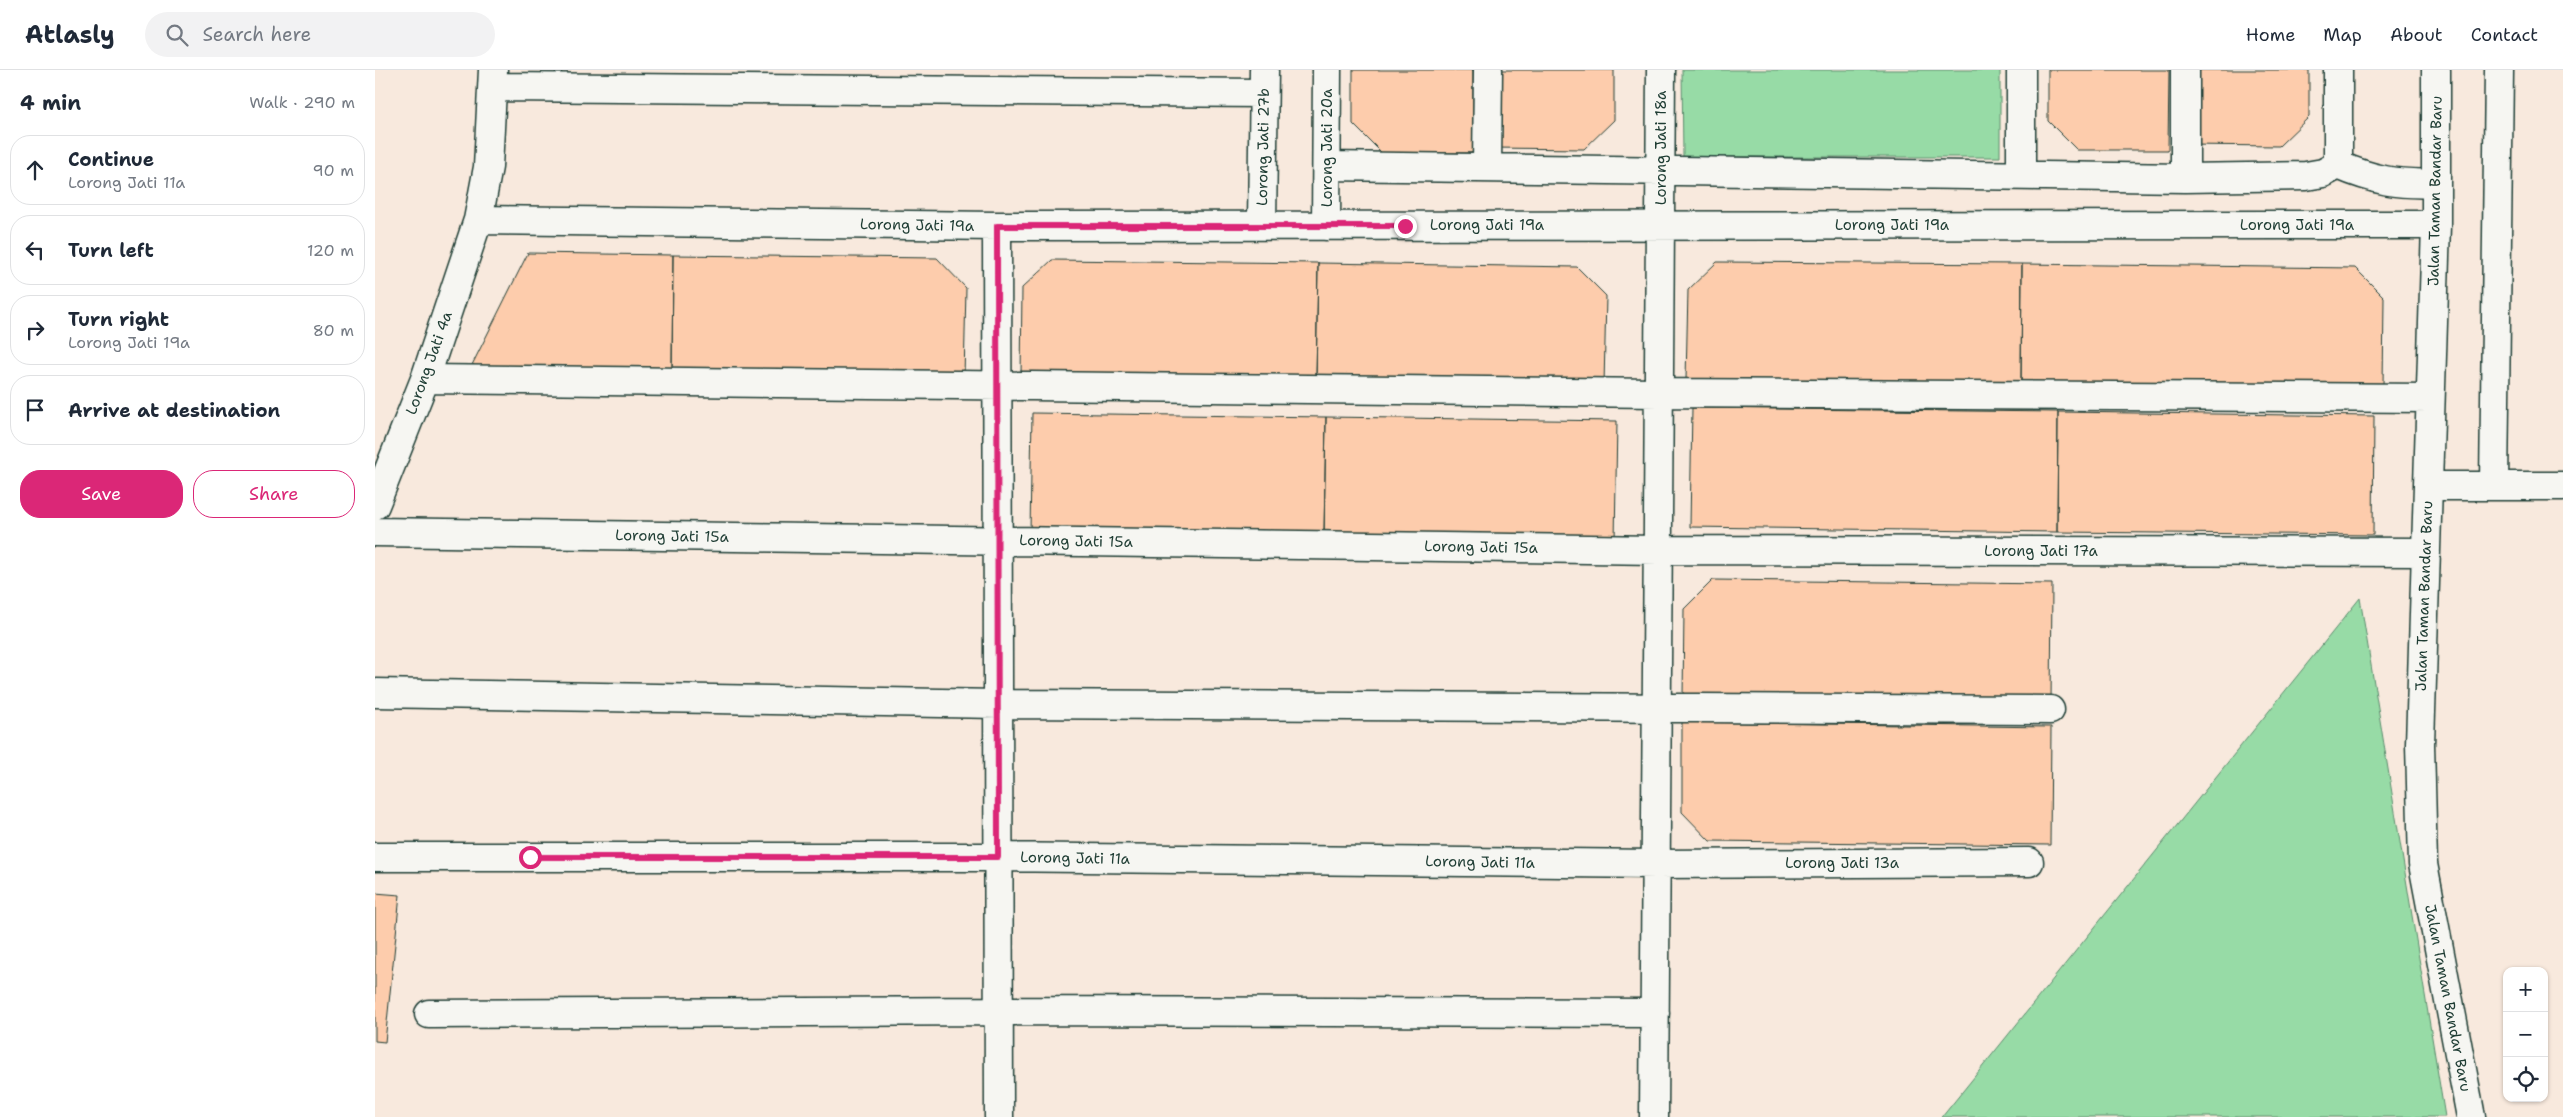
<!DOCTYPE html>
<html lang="en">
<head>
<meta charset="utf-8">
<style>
  body { margin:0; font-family:"Shantell Sans",sans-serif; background:#f2f2f3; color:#1f2937 }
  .controls { position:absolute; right:15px; bottom:15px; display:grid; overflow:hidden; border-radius:10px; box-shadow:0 1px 4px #0004 }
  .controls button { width:45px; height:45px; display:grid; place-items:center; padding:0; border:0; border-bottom:1px solid #e0e1e3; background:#fff; color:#1f2937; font:25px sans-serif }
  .stop { position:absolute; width:15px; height:15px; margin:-11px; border:4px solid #db2777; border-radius:50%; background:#fff }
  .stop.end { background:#db2777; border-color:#fff; box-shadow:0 1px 5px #0008 }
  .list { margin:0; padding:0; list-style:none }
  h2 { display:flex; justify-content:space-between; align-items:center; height:65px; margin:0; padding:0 20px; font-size:21px }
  h2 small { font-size:16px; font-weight:400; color:#747a83 }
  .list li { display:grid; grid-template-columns:32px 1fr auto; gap:15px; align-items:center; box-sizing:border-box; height:70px; margin:0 10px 10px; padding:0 10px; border:1px solid #e0e1e3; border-radius:20px }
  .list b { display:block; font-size:19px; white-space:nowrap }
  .list p { margin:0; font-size:16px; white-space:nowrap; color:#747a83 }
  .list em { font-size:16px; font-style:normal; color:#747a83 }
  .actions { display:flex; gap:10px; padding:15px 20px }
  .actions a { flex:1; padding:11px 0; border:1px solid #db2777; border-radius:20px; text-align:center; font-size:18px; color:#db2777 }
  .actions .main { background:#db2777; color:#fff }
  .icon { flex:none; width:28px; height:28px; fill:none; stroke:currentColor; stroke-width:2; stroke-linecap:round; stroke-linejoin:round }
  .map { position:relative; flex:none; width:2188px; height:1047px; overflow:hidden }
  header { display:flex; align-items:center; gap:30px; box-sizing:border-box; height:70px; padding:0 25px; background:#fff; border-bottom:1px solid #e0e1e3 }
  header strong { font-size:24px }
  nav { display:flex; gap:28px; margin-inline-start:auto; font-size:18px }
  .search { width:350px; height:45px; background:#f2f2f3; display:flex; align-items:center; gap:12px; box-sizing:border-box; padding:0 18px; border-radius:28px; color:#747a83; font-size:19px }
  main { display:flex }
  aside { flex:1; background:#fff }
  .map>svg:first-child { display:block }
</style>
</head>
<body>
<header>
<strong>Atlasly</strong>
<div class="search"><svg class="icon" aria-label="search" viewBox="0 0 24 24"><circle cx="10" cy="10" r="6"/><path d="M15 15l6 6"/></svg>Search here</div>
<nav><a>Home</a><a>Map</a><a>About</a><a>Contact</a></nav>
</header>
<main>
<aside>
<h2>4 min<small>Walk · 290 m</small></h2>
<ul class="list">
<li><svg class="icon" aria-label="ahead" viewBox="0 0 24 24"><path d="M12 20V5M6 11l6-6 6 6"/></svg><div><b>Continue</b><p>Lorong Jati 11a</p></div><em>90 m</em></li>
<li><svg class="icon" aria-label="left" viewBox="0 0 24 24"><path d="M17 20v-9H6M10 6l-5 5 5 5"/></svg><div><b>Turn left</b></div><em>120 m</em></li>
<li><svg class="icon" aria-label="right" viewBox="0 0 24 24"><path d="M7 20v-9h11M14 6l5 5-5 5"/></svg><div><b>Turn right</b><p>Lorong Jati 19a</p></div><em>80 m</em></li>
<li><svg class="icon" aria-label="arrive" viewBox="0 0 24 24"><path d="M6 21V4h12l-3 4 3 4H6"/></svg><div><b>Arrive at destination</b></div></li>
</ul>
<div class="actions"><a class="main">Save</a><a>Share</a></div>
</aside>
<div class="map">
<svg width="2188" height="1047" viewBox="0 0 2188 1047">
  <rect width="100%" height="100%" fill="#f8e9dd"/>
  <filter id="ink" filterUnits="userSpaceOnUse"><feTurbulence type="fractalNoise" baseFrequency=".02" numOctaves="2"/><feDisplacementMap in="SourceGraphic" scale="10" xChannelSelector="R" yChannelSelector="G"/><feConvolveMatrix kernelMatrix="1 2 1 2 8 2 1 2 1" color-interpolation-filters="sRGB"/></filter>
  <g filter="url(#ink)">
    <path fill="#97dba6" stroke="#5b8c6d" d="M1307 0H1625V87H1308Z
      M1985 528 2070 1047H1567Z"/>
    <path fill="#fdccac" stroke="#1f3d34" d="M978 0H1098V83H1007L978 54Z
      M1119 0H1239V50L1209 79 1118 78Z
      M1673 0H1794L1793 80H1702L1673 51Z
      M1814 0H1934V47L1904 76 1813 75Z
      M153 183 298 185 297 301 95 299Z
      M298 185 562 188 591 218 589 308 297 301Z
      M677 190 943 193 941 311 646 308 647 218Z
      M1342 192 1647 194 1646 313 1311 310 1313 220Z
      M943 193 1202 197 1231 226 1229 315 941 311Z
      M1647 194 1980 198 2009 227 2008 317 1646 313Z
      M1317 338 1683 342 1682 462 1315 457Z
      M1683 342 1999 346 1998 465 1682 462Z
      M657 343 951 347 949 466 655 462Z
      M951 347 1242 351 1240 471 949 466Z
      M1338 510 1677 514 1676 633 1308 628 1309 539Z
      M1307 652 1676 657 1675 775 1335 771 1307 742Z
      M0 823 25 825 10 972 0 971Z"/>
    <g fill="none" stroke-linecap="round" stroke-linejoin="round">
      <defs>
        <path id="minor" d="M1646 0V104
          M1810 0V108
          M2061 0V155L2045 674 2048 794 2096 1047
          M118 17 888 23
          M1963 95C1998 110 2023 115 2061 113
          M1963 95V0
          M952 96 1810 108 1931 106 1948 103 1963 95
          M1112 98 1113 0
          M103 150 622 156 2061 155
          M887 154 889 0
          M622 156 624 1047
          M951 156 952 0
          M50 309 1284 323 2054 328
          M2119 415 2124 0
          M2053 416H2188
          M0 435 50 309 103 150 113 97 118 0
          M0 462 1283 480 2049 482
          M0 623 623 634 1675 640
          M0 787H623L1281 794 1654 792
          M54 944 623 941 1280 943
          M1279 1047 1286 0"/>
      </defs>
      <use href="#minor" stroke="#1f3d34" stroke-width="31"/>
      <use href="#minor" stroke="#f6f6f2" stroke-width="28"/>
    </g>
  </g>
  <g fill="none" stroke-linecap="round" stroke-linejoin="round" filter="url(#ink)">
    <path stroke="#db2777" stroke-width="6" d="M155 787H623L622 156H1030"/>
  </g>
  <g text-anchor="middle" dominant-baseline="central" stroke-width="5" stroke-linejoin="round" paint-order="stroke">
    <g font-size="15" fill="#1f3d34" stroke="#f6f6f2">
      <text transform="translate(888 77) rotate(-89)">Lorong Jati 27b</text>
      <text transform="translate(952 78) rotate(-90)">Lorong Jati 20a</text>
      <text transform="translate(1286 78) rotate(-90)">Lorong Jati 18a</text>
      <text transform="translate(2060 121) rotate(-89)">Jalan Taman Bandar Baru</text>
      <text transform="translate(542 155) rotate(1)">Lorong Jati 19a</text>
      <text x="1112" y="155">Lorong Jati 19a</text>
      <text x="1517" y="155">Lorong Jati 19a</text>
      <text x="1922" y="155">Lorong Jati 19a</text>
      <text transform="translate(54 293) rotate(-70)">Lorong Jati 4a</text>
      <text transform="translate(297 466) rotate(1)">Lorong Jati 15a</text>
      <text transform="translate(701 471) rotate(1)">Lorong Jati 15a</text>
      <text transform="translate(1106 477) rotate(1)">Lorong Jati 15a</text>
      <text x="1666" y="481">Lorong Jati 17a</text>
      <text transform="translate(2049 526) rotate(-88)">Jalan Taman Bandar Baru</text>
      <text transform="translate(700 788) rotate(1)">Lorong Jati 11a</text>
      <text transform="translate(1105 792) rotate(1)">Lorong Jati 11a</text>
      <text x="1467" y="793">Lorong Jati 13a</text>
      <text transform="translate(2073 928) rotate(79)">Jalan Taman Bandar Baru</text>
    </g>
  </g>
</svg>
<div class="controls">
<button>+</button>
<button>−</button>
<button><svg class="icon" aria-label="locate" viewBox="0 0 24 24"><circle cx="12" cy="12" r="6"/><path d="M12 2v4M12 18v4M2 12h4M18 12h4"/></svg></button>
</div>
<div class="stop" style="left:155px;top:787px"></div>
<div class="stop end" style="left:1030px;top:156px"></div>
</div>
</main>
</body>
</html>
